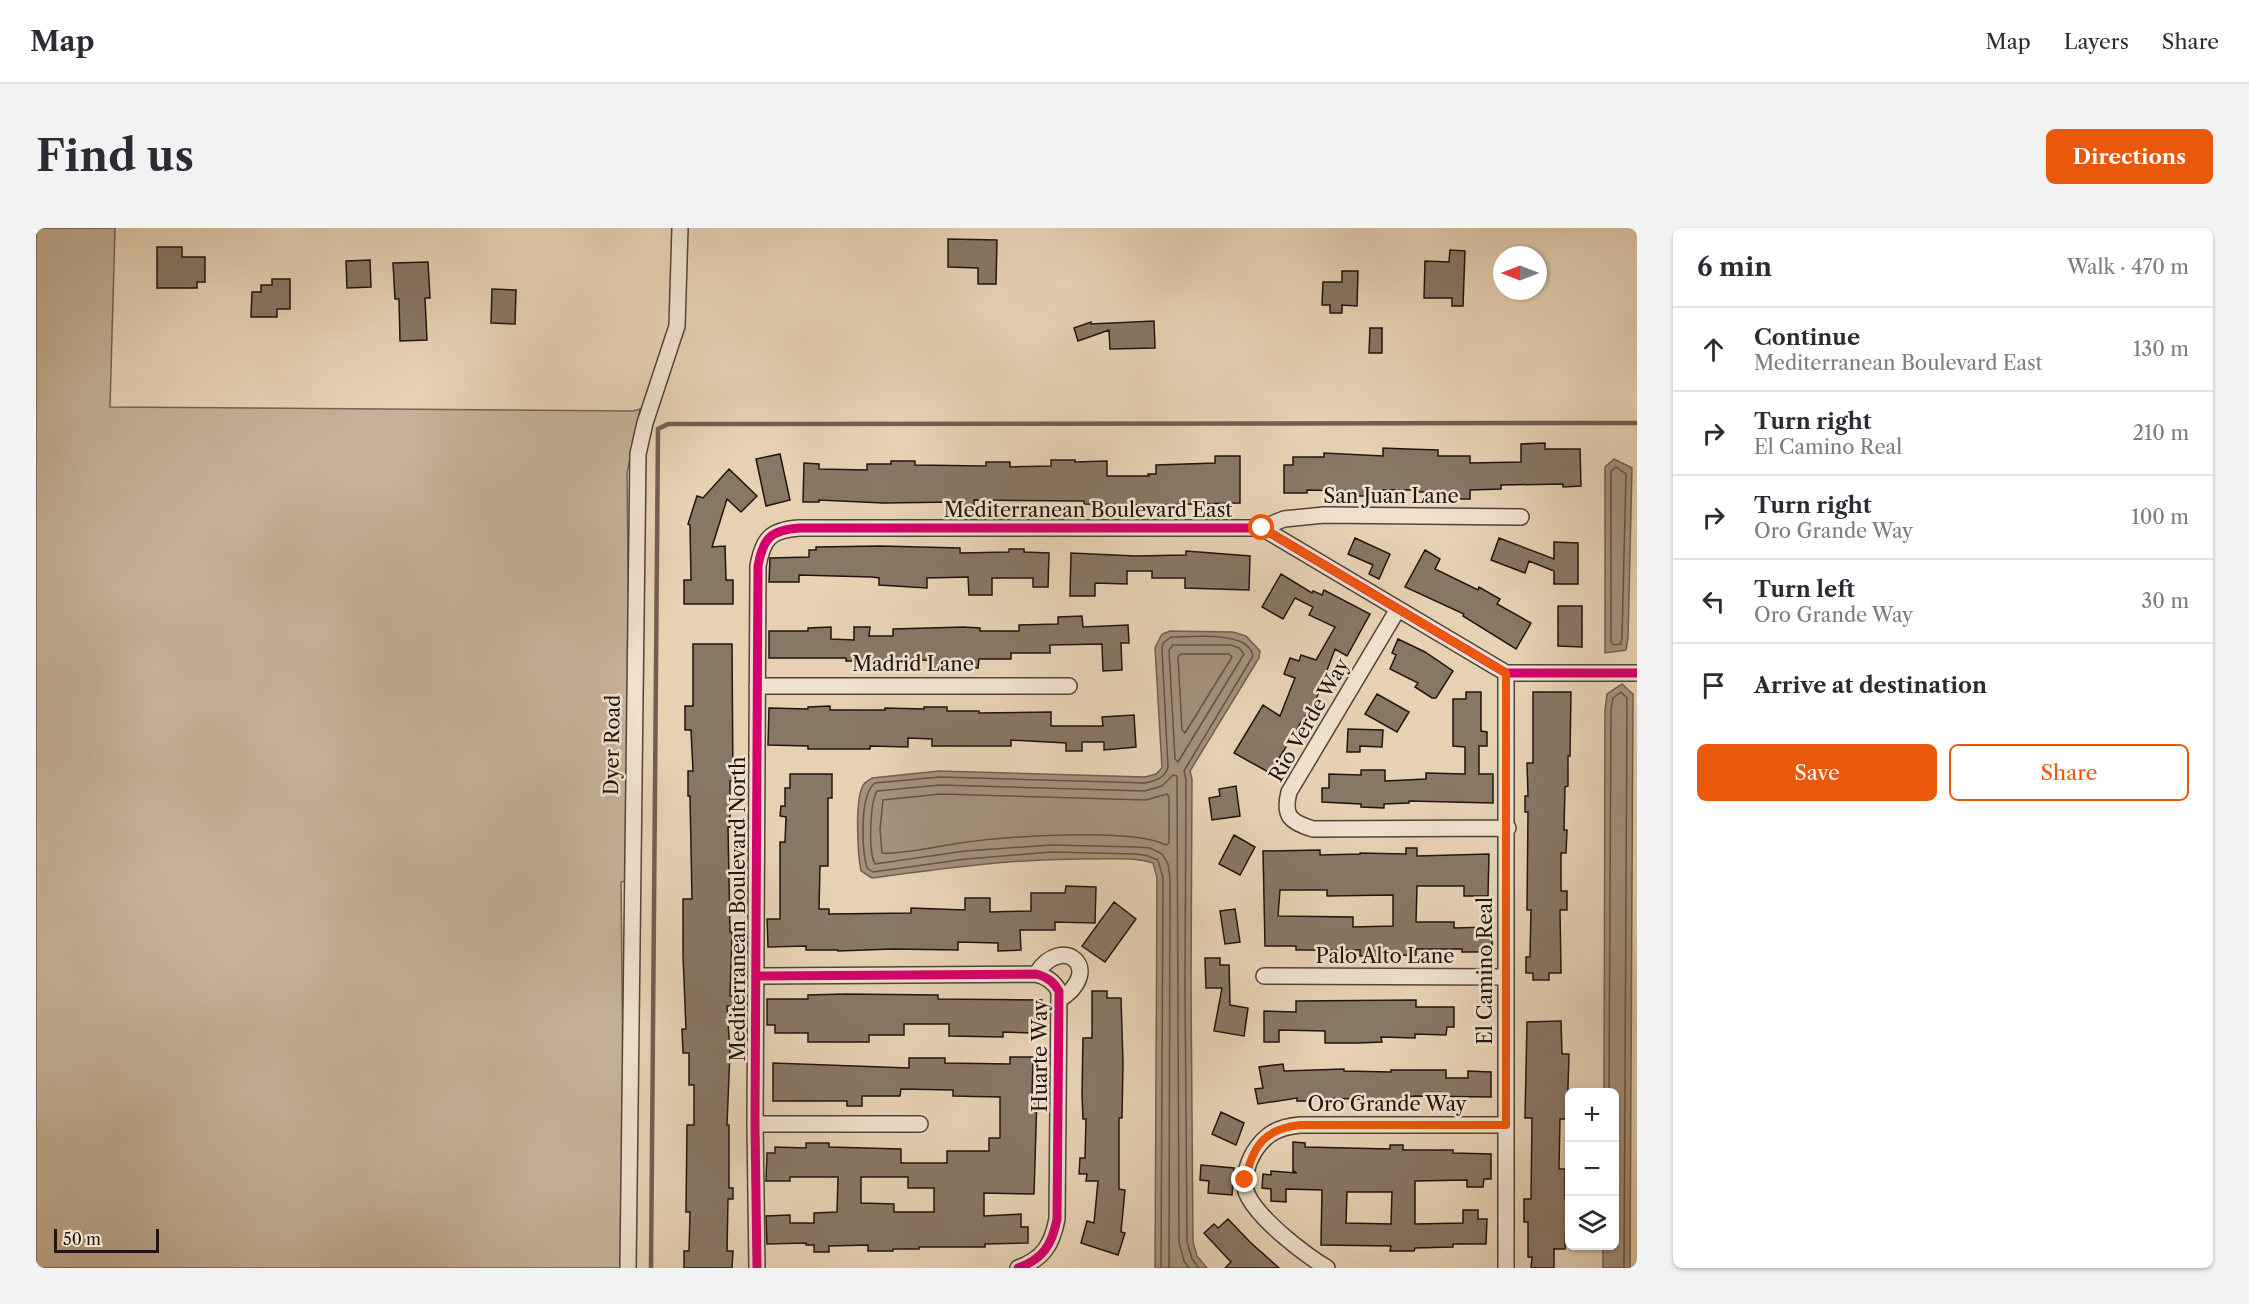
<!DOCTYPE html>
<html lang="en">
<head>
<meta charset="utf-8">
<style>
  body { margin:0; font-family:"Libre Caslon Text",serif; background:#f2f2f3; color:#2b2b33 }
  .controls { position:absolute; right:18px; bottom:18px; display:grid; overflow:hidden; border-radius:9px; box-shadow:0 2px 4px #0004 }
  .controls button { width:54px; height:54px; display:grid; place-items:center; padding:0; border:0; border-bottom:2px solid #e1e1e2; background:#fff; color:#2b2b33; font:30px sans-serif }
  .compass { position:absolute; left:1457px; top:18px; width:54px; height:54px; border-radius:50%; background:#fff; box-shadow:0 2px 4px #0004; rotate:270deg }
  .scale { position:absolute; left:18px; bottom:15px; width:105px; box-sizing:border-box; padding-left:6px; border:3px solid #201510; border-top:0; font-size:16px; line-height:21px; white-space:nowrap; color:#201510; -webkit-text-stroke:4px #efe1ce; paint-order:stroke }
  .stop { position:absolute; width:18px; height:18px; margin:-14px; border:4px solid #ea580c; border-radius:50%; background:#fff }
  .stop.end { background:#ea580c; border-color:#fff; box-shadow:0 2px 6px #0008 }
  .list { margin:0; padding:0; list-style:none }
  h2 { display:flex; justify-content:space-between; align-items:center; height:78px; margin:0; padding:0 24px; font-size:26px }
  h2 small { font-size:20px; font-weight:400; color:#7c7c81 }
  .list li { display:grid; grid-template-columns:39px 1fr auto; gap:18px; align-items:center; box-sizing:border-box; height:84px; padding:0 24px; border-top:2px solid #e1e1e2 }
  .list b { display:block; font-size:22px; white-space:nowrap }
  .list p { margin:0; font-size:20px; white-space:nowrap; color:#7c7c81 }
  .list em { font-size:20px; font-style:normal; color:#7c7c81 }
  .actions { display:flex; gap:12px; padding:18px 24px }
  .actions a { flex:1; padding:14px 0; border:2px solid #ea580c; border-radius:9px; text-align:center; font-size:21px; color:#ea580c }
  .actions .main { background:#ea580c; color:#fff }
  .icon { flex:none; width:33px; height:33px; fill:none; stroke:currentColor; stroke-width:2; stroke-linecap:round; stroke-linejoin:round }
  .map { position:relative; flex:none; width:1601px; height:1040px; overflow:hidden; border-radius:9px }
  header { display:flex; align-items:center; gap:36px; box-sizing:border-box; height:84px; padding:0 30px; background:#fff; border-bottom:2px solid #e1e1e2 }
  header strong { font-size:28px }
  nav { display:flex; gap:33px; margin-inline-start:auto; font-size:21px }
  .intro { display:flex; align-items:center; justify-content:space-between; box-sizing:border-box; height:144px; padding:0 36px }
  h1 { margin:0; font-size:42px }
  .button { padding:15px 27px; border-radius:9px; background:#ea580c; color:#fff; font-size:21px; font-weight:700 }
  main { display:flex; gap:36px; padding:0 36px }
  aside { flex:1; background:#fff; border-radius:9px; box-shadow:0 2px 4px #0004 }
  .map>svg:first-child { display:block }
</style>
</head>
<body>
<header>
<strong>Map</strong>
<nav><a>Map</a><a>Layers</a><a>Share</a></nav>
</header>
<div class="intro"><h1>Find us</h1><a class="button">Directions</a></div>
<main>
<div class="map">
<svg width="1601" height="1040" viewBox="0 0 1601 1040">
  <rect width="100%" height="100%" fill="#e6d1b3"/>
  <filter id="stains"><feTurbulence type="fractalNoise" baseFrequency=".00333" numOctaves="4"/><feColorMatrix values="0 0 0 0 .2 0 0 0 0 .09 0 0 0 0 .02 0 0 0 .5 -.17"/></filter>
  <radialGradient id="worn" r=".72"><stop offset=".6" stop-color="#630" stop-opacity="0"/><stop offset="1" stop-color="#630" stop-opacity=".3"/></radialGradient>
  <path fill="#c4b197" stroke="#726354" stroke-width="1.5" d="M0 0H79L74 179 597 183 604 181 591 245 595 652 585 654 589 1040H0Z"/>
  <path fill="#a3917c" stroke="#6f5f51" stroke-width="1.5" d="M1578 231 1596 240 1592 410 1590 422 1569 425V239Z
    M1134 403 1197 404 1210 408 1224 423 1223 430 1154 543 1156 551 1155 757 1157 1014 1161 1028 1171 1040H1119L1121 650 1117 635C1099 629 1076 631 1057 631 983 630 910 640 836 650L825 643C822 627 818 569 828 556 830 553 834 552 836 550L903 543 1109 549 1120 546 1126 540 1119 420 1126 406Z
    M1586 456 1597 466 1594 1040H1567V1018H1578V864H1568L1569 482 1571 466Z"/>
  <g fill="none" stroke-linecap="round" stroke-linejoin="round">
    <path stroke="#625346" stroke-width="1.5" d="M1580 239 1590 246 1586 409 1585 416 1578 417 1575 414V243Z
      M1137 417H1195L1203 420 1208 426 1142 534 1139 531 1133 422Z
      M1145 426H1193L1196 429 1149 505 1146 502 1142 429Z
      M904 566 1110 572 1131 566 1133 569V615L1130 617C1095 599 965 609 924 615 902 618 866 627 846 625L844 601 847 572Z
      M1573 864 1575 482 1577 470 1585 464 1591 470 1588 1040
      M1578 873 1581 876 1580 1006 1578 1008
      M1125 1040 1127 650 1122 632 1112 628 1101 626 1015 624 930 631 837 644 831 640C826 622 823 567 839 555L904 549 1109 555C1119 553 1129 550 1132 539L1126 421 1127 415 1135 409C1155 409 1213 402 1217 428L1148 543 1150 552 1149 757 1151 1014 1156 1031 1163 1040
      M1133 1040 1134 650 1132 636 1126 626 1114 620 1101 619 1015 617 929 623 839 636C832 624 834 575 841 563L904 557 1109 563 1126 558 1137 547 1141 548 1143 1014 1148 1033 1153 1040"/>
    <path stroke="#6f5f51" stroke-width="4.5" d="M615 1040 622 201 632 196 1601 195"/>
  </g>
  <path fill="#877765" stroke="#201510" stroke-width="1.5" fill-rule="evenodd" d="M912 11 961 12 960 56H942V40L912 39Z
    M121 19H146V29H169V54H161V60H121Z
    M1414 22 1429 23 1427 78H1416V70H1388L1389 33 1413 34Z
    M334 32 335 59 311 60 310 33Z
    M392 34 394 70H389L391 112 364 113 363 71H359L357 35Z
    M1306 43H1322L1321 78 1306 77V85H1294V77H1286L1287 54H1306Z
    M236 51H254V81H241V89H215L216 64H225V57H236Z
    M456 61 480 62 479 96 455 95Z
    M1118 93 1119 120 1074 121 1073 102 1042 113 1038 100 1055 94V96Z
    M1334 100H1346V125H1333Z
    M1509 215V221H1544L1545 258 1527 259V256L1465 257V261L1434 262V271H1410V264H1378V262H1337V268H1313V263L1271 262V265H1248V237H1257V229H1288V225L1347 228V220L1371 221 1402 222V228H1434V235L1485 234V216Z
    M744 226 754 272 730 278 720 231Z
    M1179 228H1204V275L1113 277 1048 276V273L938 272V279H920V274L847 275 783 272V274H767L768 235 783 236V241L831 242V236H855V233H879V237L950 238V234H974V239L1015 238V232H1039V234L1071 233V248H1113L1112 246H1120V237L1179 235Z
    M693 241 721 268 705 284 691 271 676 319 689 318 690 352H697V376H648V352H655L654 297 652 296 661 268 667 270Z
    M1319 310 1354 326 1343 351 1333 346 1337 337 1312 326Z
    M1463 310 1518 331V314L1542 315V356H1518V343L1493 333 1489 345 1455 332Z
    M844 318 924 320V325L973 324V321H988V324L1013 325 1012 359H997V350H956V367H933L932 349 891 350V360L843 357V350L836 349 763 347V354H733L734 330 773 329V322H780V319Z
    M1389 322 1404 331 1399 341 1442 362 1443 359 1464 371 1461 376 1495 395 1480 421 1427 388 1428 386 1369 359Z
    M1150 323 1214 328 1213 362 1149 360V350H1116V343H1091V356L1059 355V368H1034L1035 325 1099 328 1150 327Z
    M1245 346 1276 365 1277 363 1286 367 1288 362 1334 386 1311 428 1299 421 1273 490 1269 488 1234 545 1198 525 1227 477 1244 488 1259 450 1248 446 1254 430 1263 433 1265 427 1280 432 1299 399 1273 387 1277 379 1259 370 1247 391 1226 379Z
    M1522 378H1546V419L1522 418Z
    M1046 388 1047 399 1092 397 1093 415H1085L1086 442 1067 443 1066 416 1014 417V425H975V431H943L942 440H896V433L888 432H834V433H810V430H733V403H772V400L795 399V411L818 412V399H834L833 408H857V401L928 399 944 400V403H983V397L1022 396V389Z
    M1362 411 1389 424 1417 443 1400 470H1396L1379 459 1382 455 1354 441 1360 427 1356 425Z
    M657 416H696L697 553H694V599H692L694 704H696L694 768H697V778H691L694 824 691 897H693V960H697V971H692L691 1023H697L696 1040H648V1023H653L654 984H650L651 897H658V857H653V825H647L646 801H650L647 727V671H656L654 568H652V543H657L655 502H649V478H657Z
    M1430 464H1445V503L1451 504V518H1443V546H1457V575L1373 573V575L1348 576V580L1325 579V576L1286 574V560H1293V546L1325 547V542H1349V553L1390 551V545L1429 546V519L1417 518V471H1430Z
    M1497 464H1535L1534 528H1532V558L1529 559 1528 602H1531L1530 625H1525V663H1531V682H1524L1525 745H1513V752H1497V745H1490V729H1494L1495 682H1491L1492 584H1489V568H1492L1491 535H1497Z
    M1341 466 1373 484 1361 504 1329 486Z
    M794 478V482H849V480L888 481V479H911V483H943V485L1015 484V498H1067L1066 489 1098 487 1100 519 1068 522V514H1046V523H1030V515L975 512V518H896V511L872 510V519L834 518V521H772V518L732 517 733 480 772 481V479Z
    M1312 501 1347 502 1346 519 1324 518V524H1311Z
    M754 546H796V570H792V638H784L783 681H793V686L875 685V680L929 682V670H954V684L995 683V665H1029L1030 658 1060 659 1059 695 1019 694V702H984L985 722 962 723V715L922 714V722L857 721 802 723V722H770V718L732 719 731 691H744V614H749L750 589 744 588 745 578H749V560H754Z
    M1200 558 1204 588 1176 592 1173 570 1184 568 1183 561Z
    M1198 607 1219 619 1204 647 1183 636Z
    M1370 620H1381V628L1453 626 1452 668H1428V658H1381L1380 694H1418V700L1456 699V724H1426V721H1380V727L1324 728V722H1260V718H1229L1227 623 1284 622V627L1324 626V625L1370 626ZM1244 662H1291V668L1357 667V698L1317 699V689L1242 688Z
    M1078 674 1100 691 1069 734 1046 718Z
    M1199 681 1204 714 1189 716 1184 683Z
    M1169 730H1184V737H1193L1194 777 1212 780 1208 808 1178 803 1186 760H1170Z
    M1056 763H1071V770H1085L1087 835 1086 890H1083V961L1089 962 1085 1004 1089 1005 1082 1027 1045 1015 1051 993 1058 995 1062 953H1050L1051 946H1043L1044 930H1049L1050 891H1047L1046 867 1047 810H1056Z
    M809 766 902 767V771L1006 772V786H999V805L967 804V809L913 808V796H868V807H833V814H772V805H739V797H731V771H772V767Z
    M1380 772V779H1418V799H1411L1410 807 1379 806V810L1345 809 1346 814 1322 815H1289V803L1243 802V814H1228V783L1260 784V773Z
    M1525 793 1526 826H1533L1531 891H1524L1523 941H1529V971H1531L1529 1021H1518V1040H1495L1496 1029H1492V994H1488V971H1495L1496 890H1489L1491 794Z
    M974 829H997L996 868H1001L998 966 948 965V988L985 986V999H992V1015L949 1016V1019H883V1021H857V1023H832V1017L793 1018V1024H778V1017H770V1015L731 1016 730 988 754 987V995H778V985L801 984 802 949H754V953H730L731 925H739V919L770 920V915H793V919L865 921V935H911V923H953V910H964V869L917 868V862L865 861 864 868H826V878H811V873H737V835L873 840V830H909V835L974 836ZM825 949H872V960H898V984H858V976L825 975Z
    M1247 836 1248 843 1308 841V843L1355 844V842H1410V850H1432V843L1455 844V869L1379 868 1371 869V876H1356V874H1324V871L1275 870V873H1261V870L1222 876 1219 861 1227 860 1223 839Z
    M1185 884 1208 895 1200 917 1176 906Z
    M1257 914 1269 915V919L1354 921V917H1367V922H1417V925L1455 926V951H1448L1447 959H1431V952L1379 953V996L1427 995V982H1442V991H1451L1450 1016H1417V1019L1379 1020 1378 1023H1354L1355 1018 1285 1017 1286 962 1250 961V974L1235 973V961L1226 960 1227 946 1235 947V943L1261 945 1257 943ZM1311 964H1356L1355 996 1310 995Z
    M1165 937 1198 940 1196 967 1172 965 1173 953 1164 952Z
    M1192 991 1214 1014 1243 1040H1189L1195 1034 1168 1005 1178 996 1182 1000Z"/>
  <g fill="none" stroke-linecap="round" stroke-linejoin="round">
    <defs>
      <path id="minor" d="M1226 300 1248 291 1288 287 1485 289
        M1362 381 1253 564C1247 588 1254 594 1277 601L1472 600
        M721 458H1033
        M1000 746C1027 704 1070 742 1023 772
        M720 748 1000 746C1011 749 1017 753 1023 763L1021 991C1016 1017 1007 1031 982 1040
        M1228 748 1470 749
        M719 896H884
        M592 1040 602 226 609 195 641 98 644 0
        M721 1040 719 896 722 338C727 310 735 302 763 300H1226L1470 445H1601
        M1291 1040C1268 1026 1225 993 1212 968 1205 955 1211 936 1218 924 1230 905 1243 899 1264 897H1470
        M1470 1040V445"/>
    </defs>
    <use href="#minor" stroke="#524439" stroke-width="18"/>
    <use href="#minor" stroke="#efe1ce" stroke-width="15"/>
    <defs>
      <path id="cycleway" d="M720 748 1000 746C1011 749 1017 753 1023 763L1021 991C1016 1017 1007 1031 982 1040
        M721 1040 719 896 722 338C727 310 735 302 763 300H1226L1470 445H1601"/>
    </defs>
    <use href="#cycleway" stroke="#efe1ce" stroke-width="13"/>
    <use href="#cycleway" stroke="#d6006c" stroke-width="9"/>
  </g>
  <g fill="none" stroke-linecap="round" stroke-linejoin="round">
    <path stroke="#ea580c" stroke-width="8" d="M1209 952C1217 918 1228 901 1264 897H1470V445L1226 300"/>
  </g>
  <g text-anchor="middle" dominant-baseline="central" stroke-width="5" stroke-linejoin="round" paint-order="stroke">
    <g font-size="20" fill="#201510" stroke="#efe1ce">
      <text x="1355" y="268">San Juan Lane</text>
      <text x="1052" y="282">Mediterranean Boulevard East</text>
      <text x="877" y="436">Madrid Lane</text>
      <text transform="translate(1273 492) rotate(-60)">Rio Verde Way</text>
      <text transform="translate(576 517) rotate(-89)">Dyer Road</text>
      <text transform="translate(702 681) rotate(-90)">Mediterranean Boulevard North</text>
      <text x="1349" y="728">Palo Alto Lane</text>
      <text transform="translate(1449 743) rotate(-90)">El Camino Real</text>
      <text transform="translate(1004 828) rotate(-90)">Huarte Way</text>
      <text x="1351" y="876">Oro Grande Way</text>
    </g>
  </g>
  <rect width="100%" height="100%" filter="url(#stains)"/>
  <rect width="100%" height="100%" fill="url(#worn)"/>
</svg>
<div class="controls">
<button>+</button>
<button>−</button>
<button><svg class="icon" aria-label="layers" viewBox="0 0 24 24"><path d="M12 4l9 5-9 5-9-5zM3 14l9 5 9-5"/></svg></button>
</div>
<svg class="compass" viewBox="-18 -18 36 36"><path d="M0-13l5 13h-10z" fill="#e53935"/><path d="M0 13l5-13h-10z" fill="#7c7c81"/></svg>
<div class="scale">50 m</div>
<div class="stop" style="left:1226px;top:300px"></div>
<div class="stop end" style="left:1209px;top:952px"></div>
</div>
<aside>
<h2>6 min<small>Walk · 470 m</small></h2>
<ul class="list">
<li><svg class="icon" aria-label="ahead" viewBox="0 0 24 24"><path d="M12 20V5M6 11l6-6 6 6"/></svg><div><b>Continue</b><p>Mediterranean Boulevard East</p></div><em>130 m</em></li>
<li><svg class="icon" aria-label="right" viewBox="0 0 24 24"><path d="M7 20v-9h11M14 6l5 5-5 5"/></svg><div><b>Turn right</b><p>El Camino Real</p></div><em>210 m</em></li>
<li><svg class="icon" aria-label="right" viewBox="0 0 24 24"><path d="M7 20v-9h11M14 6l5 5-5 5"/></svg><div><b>Turn right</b><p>Oro Grande Way</p></div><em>100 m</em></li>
<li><svg class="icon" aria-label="left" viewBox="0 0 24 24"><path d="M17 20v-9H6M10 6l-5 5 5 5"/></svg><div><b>Turn left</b><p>Oro Grande Way</p></div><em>30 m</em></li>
<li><svg class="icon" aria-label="arrive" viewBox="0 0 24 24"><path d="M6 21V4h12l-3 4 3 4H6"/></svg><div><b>Arrive at destination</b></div></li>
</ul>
<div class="actions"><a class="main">Save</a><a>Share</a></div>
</aside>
</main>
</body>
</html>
